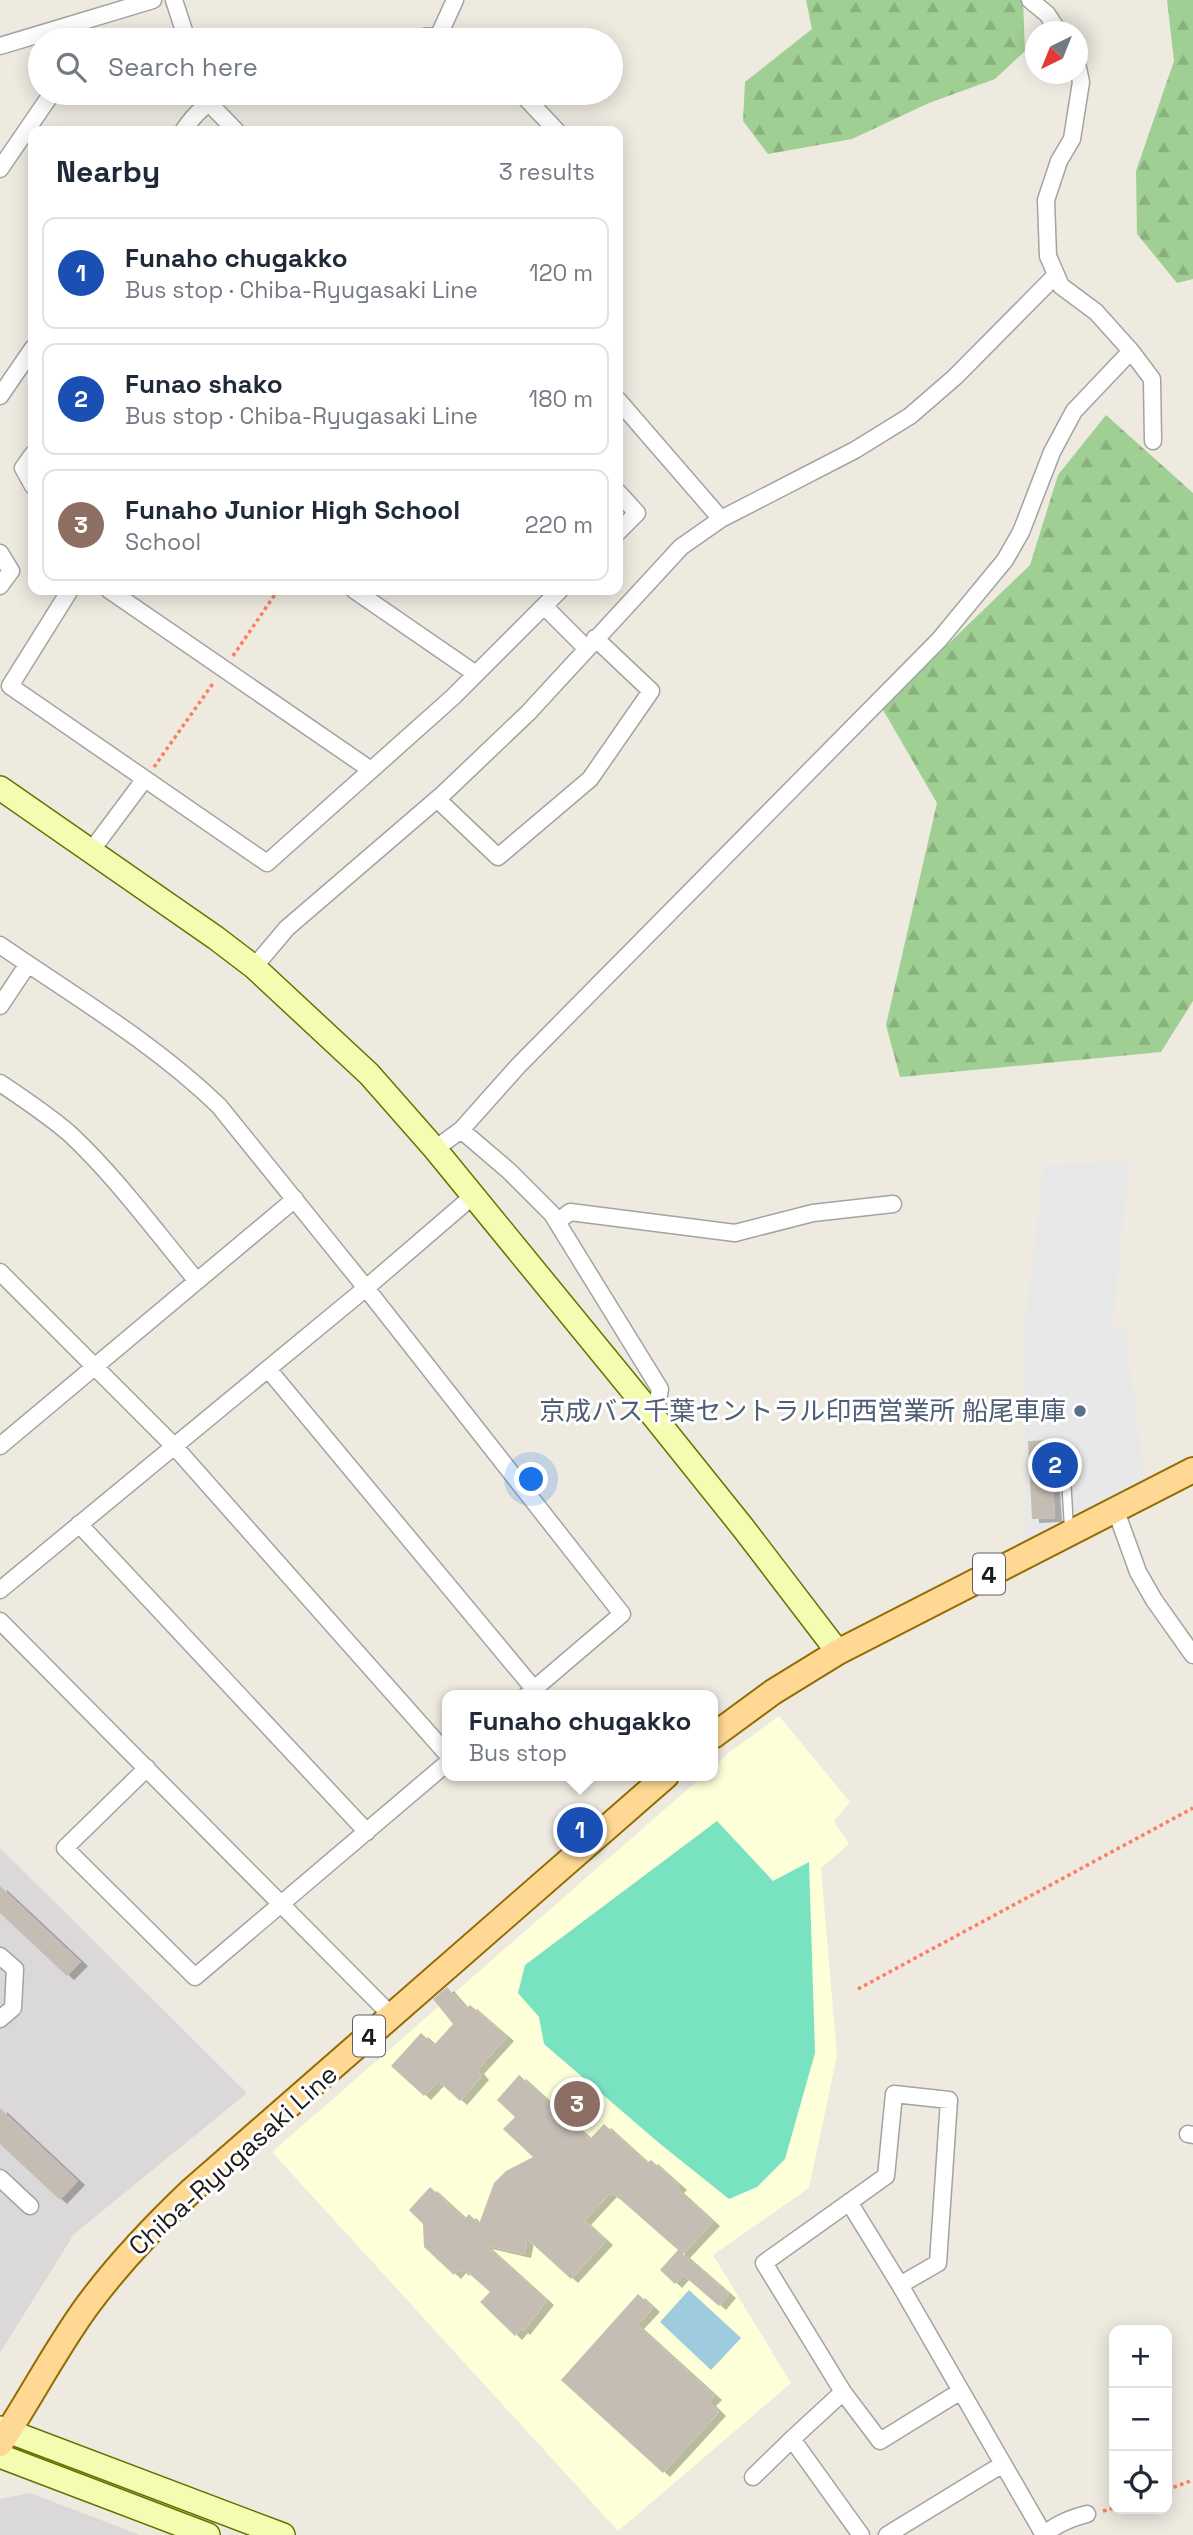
<!DOCTYPE html>
<html lang="en">
<head>
<meta charset="utf-8">
<style>
  body { margin:0; font-family:"Space Grotesk","Noto Sans JP",sans-serif; background:#f2f2f3; color:#1f2937 }
  .controls { position:absolute; right:21px; bottom:21px; display:grid; overflow:hidden; border-radius:14px; box-shadow:0 4px 18px #0003 }
  .controls button { width:63px; height:63px; display:grid; place-items:center; padding:0; border:0; border-bottom:2px solid #e0e1e3; background:#fff; color:#1f2937; font:35px sans-serif }
  .compass { position:absolute; left:1025px; top:21px; width:63px; height:63px; border-radius:50%; background:#fff; box-shadow:0 4px 18px #0003; rotate:223deg }
  .you { position:absolute; left:532px; top:1480px; width:24px; height:24px; margin:-18px; border:5px solid #fff; border-radius:50%; background:#1a73e8; box-shadow:0 0 0 10px #1a73e833 }
  .badge { display:grid; place-items:center; width:46px; height:46px; border-radius:50%; background:#ea580c; color:#fff; font-size:23px; font-weight:700 }
  .pin { position:absolute; translate:-50% -50%; border:4px solid #fff; box-shadow:0 2px 7px #0006 }
  .popup { position:absolute; left:442px; top:1690px; width:276px; height:91px; box-sizing:border-box; display:grid; place-content:center; border-radius:14px; background:#fff; filter:drop-shadow(0 2px 5px #0005); font-size:23px; white-space:nowrap; color:#747a83 }
  .popup b { font-size:26px; color:#1f2937 }
  .popup::after { content:''; position:absolute; left:50%; top:100%; margin-left:-14px; border:14px solid transparent; border-top-color:#fff }
  .list { margin:0; padding:0; list-style:none }
  h2 { display:flex; justify-content:space-between; align-items:center; height:91px; margin:0; padding:0 28px; font-size:30px }
  h2 small { font-size:23px; font-weight:400; color:#747a83 }
  .list li { display:grid; grid-template-columns:46px 1fr auto; gap:21px; align-items:center; box-sizing:border-box; height:112px; margin:0 14px 14px; padding:0 14px; border:2px solid #e0e1e3; border-radius:14px }
  .list b { display:block; font-size:26px; white-space:nowrap }
  .list p { margin:0; font-size:23px; white-space:nowrap; color:#747a83 }
  .list em { font-size:23px; font-style:normal; color:#747a83 }
  .icon { flex:none; width:38px; height:38px; fill:none; stroke:currentColor; stroke-width:2; stroke-linecap:round; stroke-linejoin:round }
  .map { position:relative; flex:none; width:1193px; height:2535px; overflow:hidden }
  .search { position:absolute; background:#fff; box-shadow:0 4px 18px #0003; left:28px; top:28px; width:595px; height:77px; display:flex; align-items:center; gap:18px; box-sizing:border-box; padding:0 24px; border-radius:38px; color:#747a83; font-size:26px }
  .panel { position:absolute; background:#fff; box-shadow:0 4px 18px #0003; left:28px; top:126px; width:595px; height:469px; border-radius:14px }
  .map>svg:first-child { display:block }
</style>
</head>
<body>
<div class="map">
<svg width="1193" height="2535" viewBox="0 0 1193 2535">
  <defs>
    <pattern id="forest-firs" width="22" height="20" patternUnits="userSpaceOnUse" patternTransform="scale(1.75)"><rect width="22" height="20" fill="#a0cf93"/><path d="M5 1l3.5 6h-7zM16 11l3.5 6h-7z" fill="#89b17e"/></pattern>
    <filter id="shadow"><feDropShadow dx="7" dy="4" stdDeviation="0" flood-color="#0004"/></filter>
  </defs>
  <rect width="100%" height="100%" fill="#eeeae0"/>
  <path fill="#dad8d8" d="M0 1848 247 2093 74 2234 0 2353Z
    M30 2493 140 2535H0V2499Z"/>
  <path fill="#fcffd8" d="M779 1716 850 1802 834 1821 849 1844 821 1868 837 2056 809 2188 713 2255 791 2383 618 2531 272 2152 703 1776H713V1767L731 1751Z"/>
  <path fill="url(#forest-firs)" d="M806 0H1023L1025 51 995 79 929 103 852 139 768 154 743 121 745 82 812 29Z
    M1167 0H1193V279L1177 283 1137 234 1136 171 1174 61Z
    M1106 415 1193 493V1001L1161 1052 900 1077 886 1025 937 803 882 708 1030 565 1058 475Z"/>
  <path fill="#79e2c1" d="M717 1821 773 1881 809 1862 815 2053 785 2159 757 2187 729 2199 659 2143 544 2044 539 2017 518 1993 525 1965Z"/>
  <path fill="#e8e8e8" d="M1130 1161 1112 1329H1125L1145 1482 1026 1542 1023 1339 1044 1165Z"/>
  <path fill="#9ecbde" d="M689 2290 741 2338 711 2370 660 2322Z"/>
  <path fill="#c5bdb4" filter="url(#shadow)" d="M1050 1440 1055 1518 1032 1519 1028 1441Z
    M0 1886 81 1962 67 1976 0 1913Z
    M447 1987 466 2009 470 2005 507 2037 477 2070 482 2076 460 2101 438 2081 424 2096 391 2066 421 2033 434 2045 453 2024 433 1999Z
    M519 2075 590 2139 604 2124 647 2163 651 2160 680 2186 677 2189 713 2222 683 2254 729 2294 719 2306 683 2275 675 2284 660 2270 678 2250 613 2193 611 2195 610 2193 584 2221 606 2241 571 2279 527 2239 524 2254 485 2245 547 2301 523 2331 521 2329 515 2336 480 2302 490 2292 464 2269 462 2272 459 2269 454 2275 424 2247 423 2224 409 2210 430 2187 465 2219 469 2214 479 2224 494 2183 506 2171 533 2157 503 2129 515 2117 497 2100Z
    M0 2108 78 2181 60 2200 0 2144Z
    M638 2294 653 2308 637 2325 715 2396 709 2402 719 2412 663 2473 561 2380Z"/>
  <g fill="none" stroke-linecap="round" stroke-linejoin="round">
    <defs>
      <path id="lane" d="M1065 1461 1069 1528"/>
      <path id="street" d="M174 0 187 40
        M1030 0 1047 14 1059 32
        M438 37 455 0
        M412 40C423 37 433 34 443 40
        M0 46 153 0
        M1078 68 1081 82 1072 139 1059 161 1046 200 1048 256 1061 286 1096 312 1131 351 1152 379 1153 441
        M205 93 208 102 236 131
        M521 93 557 131
        M183 131C196 112 207 102 228 93
        M0 169 52 93
        M0 396 33 348
        M33 454 23 468 33 486
        M618 492 637 513 618 532
        M721 519 855 450 910 416 955 377 1056 275
        M0 553 11 571 0 586
        M70 590 10 686 267 863 453 697 560 590
        M109 590 371 770
        M354 590 476 674
        M544 606 586 648
        M437 799 498 857 590 779 651 691 595 638
        M91 851 144 780
        M0 945C74 996 154 1043 219 1106L366 1288 622 1614 527 1695
        M254 967 287 928 443 794 528 713 681 547 721 519 618 400
        M0 1006 28 964
        M0 1083C24 1099 48 1115 70 1134 117 1178 156 1232 197 1281
        M461 1130 509 1171 552 1214 660 1389 655 1418
        M435 1149 461 1130 519 1065 939 640 1005 560 1021 532 1052 452 1074 411 1131 351
        M557 1222 570 1212 735 1233 813 1213 893 1204
        M0 1272 174 1446 447 1754
        M268 1369 534 1689
        M0 1446 295 1199
        M1116 1511 1138 1572 1154 1600 1193 1655
        M79 1524 367 1832
        M0 1590 366 1288 473 1196
        M0 1621 392 2016
        M147 1768 65 1848 195 1977 447 1763
        M0 1956 15 1969 13 2008 0 2019
        M1188 2134 1193 2135
        M0 2178 30 2206
        M849 2202 900 2285
        M843 2392 880 2441 961 2391
        M753 2477 792 2439
        M861 2535 792 2439 843 2392 764 2263 886 2176 894 2094 949 2100 938 2263 900 2285 1044 2535
        M887 2535 1003 2464
        M1044 2535C1056 2524 1071 2518 1087 2514"/>
      <path id="secondary" d="M0 788 216 938 254 967 369 1074 435 1149 655 1418 744 1529 838 1652
        M0 2428 283 2535
        M0 2456 208 2535"/>
      <path id="primary" d="M713 1736 773 1692 838 1652 1193 1470
        M0 2444C30 2399 55 2350 87 2306 118 2264 154 2226 192 2190L666 1776"/>
    </defs>
    <use href="#lane" stroke="#a3a3a3" stroke-width="11"/>
    <use href="#street" stroke="#a3a3a3" stroke-width="19"/>
    <use href="#secondary" stroke="#607500" stroke-width="26"/>
    <use href="#primary" stroke="#936d00" stroke-width="28"/>
    <path stroke="#ff7c60" stroke-width="3.5" stroke-dasharray="3.5 3.5" stroke-linecap="butt" d="M233 656 278 590
      M154 767 214 682
      M858 1989 1193 1808
      M1167 2490 1193 2480
      M1103 2511 1114 2508"/>
    <use href="#lane" stroke="#fff" stroke-width="8"/>
    <use href="#street" stroke="#fff" stroke-width="16"/>
    <use href="#secondary" stroke="#f3fcb0" stroke-width="23"/>
    <use href="#primary" stroke="#ffd894" stroke-width="24"/>
  </g>
  <circle fill="#5c6f8a" stroke="#fff" stroke-width="2.5" cx="1080" cy="1411" r="7"/>
  <g text-anchor="middle" dominant-baseline="central" stroke-width="6" stroke-linejoin="round" paint-order="stroke">
    <g fill="#fff" stroke="#606060" stroke-width="2">
      <rect x="973" y="1553.5" width="32" height="41" rx="5"/>
      <rect x="353" y="2015.5" width="32" height="41" rx="5"/>
    </g>
    <g font-size="24" font-weight="bold" fill="#1c1c1c">
      <text x="989" y="1574">4</text>
      <text x="369" y="2036">4</text>
    </g>
    <g font-size="26" fill="#4e5e75" stroke="#fff" text-anchor="end">
      <text x="1066" y="1411">京成バス千葉セントラル印西営業所 船尾車庫</text>
    </g>
    <g font-size="26" fill="#1c1c1c" stroke="#fff">
      <text transform="translate(233 2160) rotate(-42)">Chiba-Ryugasaki Line</text>
    </g>
  </g>
</svg>
<div class="controls">
<button>+</button>
<button>−</button>
<button><svg class="icon" aria-label="locate" viewBox="0 0 24 24"><circle cx="12" cy="12" r="6"/><path d="M12 2v4M12 18v4M2 12h4M18 12h4"/></svg></button>
</div>
<svg class="compass" viewBox="-18 -18 36 36"><path d="M0-13l5 13h-10z" fill="#e53935"/><path d="M0 13l5-13h-10z" fill="#747a83"/></svg>
<div class="you"></div>
<div class="pin badge" style="left:580px;top:1830px;background:#1a4fb4">1</div>
<div class="popup"><b>Funaho chugakko</b>Bus stop</div>
<div class="pin badge" style="left:1055px;top:1465px;background:#1a4fb4">2</div>
<div class="pin badge" style="left:577px;top:2104px;background:#8d6e63">3</div>
<div class="search"><svg class="icon" aria-label="search" viewBox="0 0 24 24"><circle cx="10" cy="10" r="6"/><path d="M15 15l6 6"/></svg>Search here</div>
<section class="panel">
<h2>Nearby<small>3 results</small></h2>
<ul class="list">
<li><span class="badge" style="background:#1a4fb4">1</span><div><b>Funaho chugakko</b><p>Bus stop · Chiba-Ryugasaki Line</p></div><em>120 m</em></li>
<li><span class="badge" style="background:#1a4fb4">2</span><div><b>Funao shako</b><p>Bus stop · Chiba-Ryugasaki Line</p></div><em>180 m</em></li>
<li><span class="badge" style="background:#8d6e63">3</span><div><b>Funaho Junior High School</b><p>School</p></div><em>220 m</em></li>
</ul>
</section>
</div>
</body>
</html>
